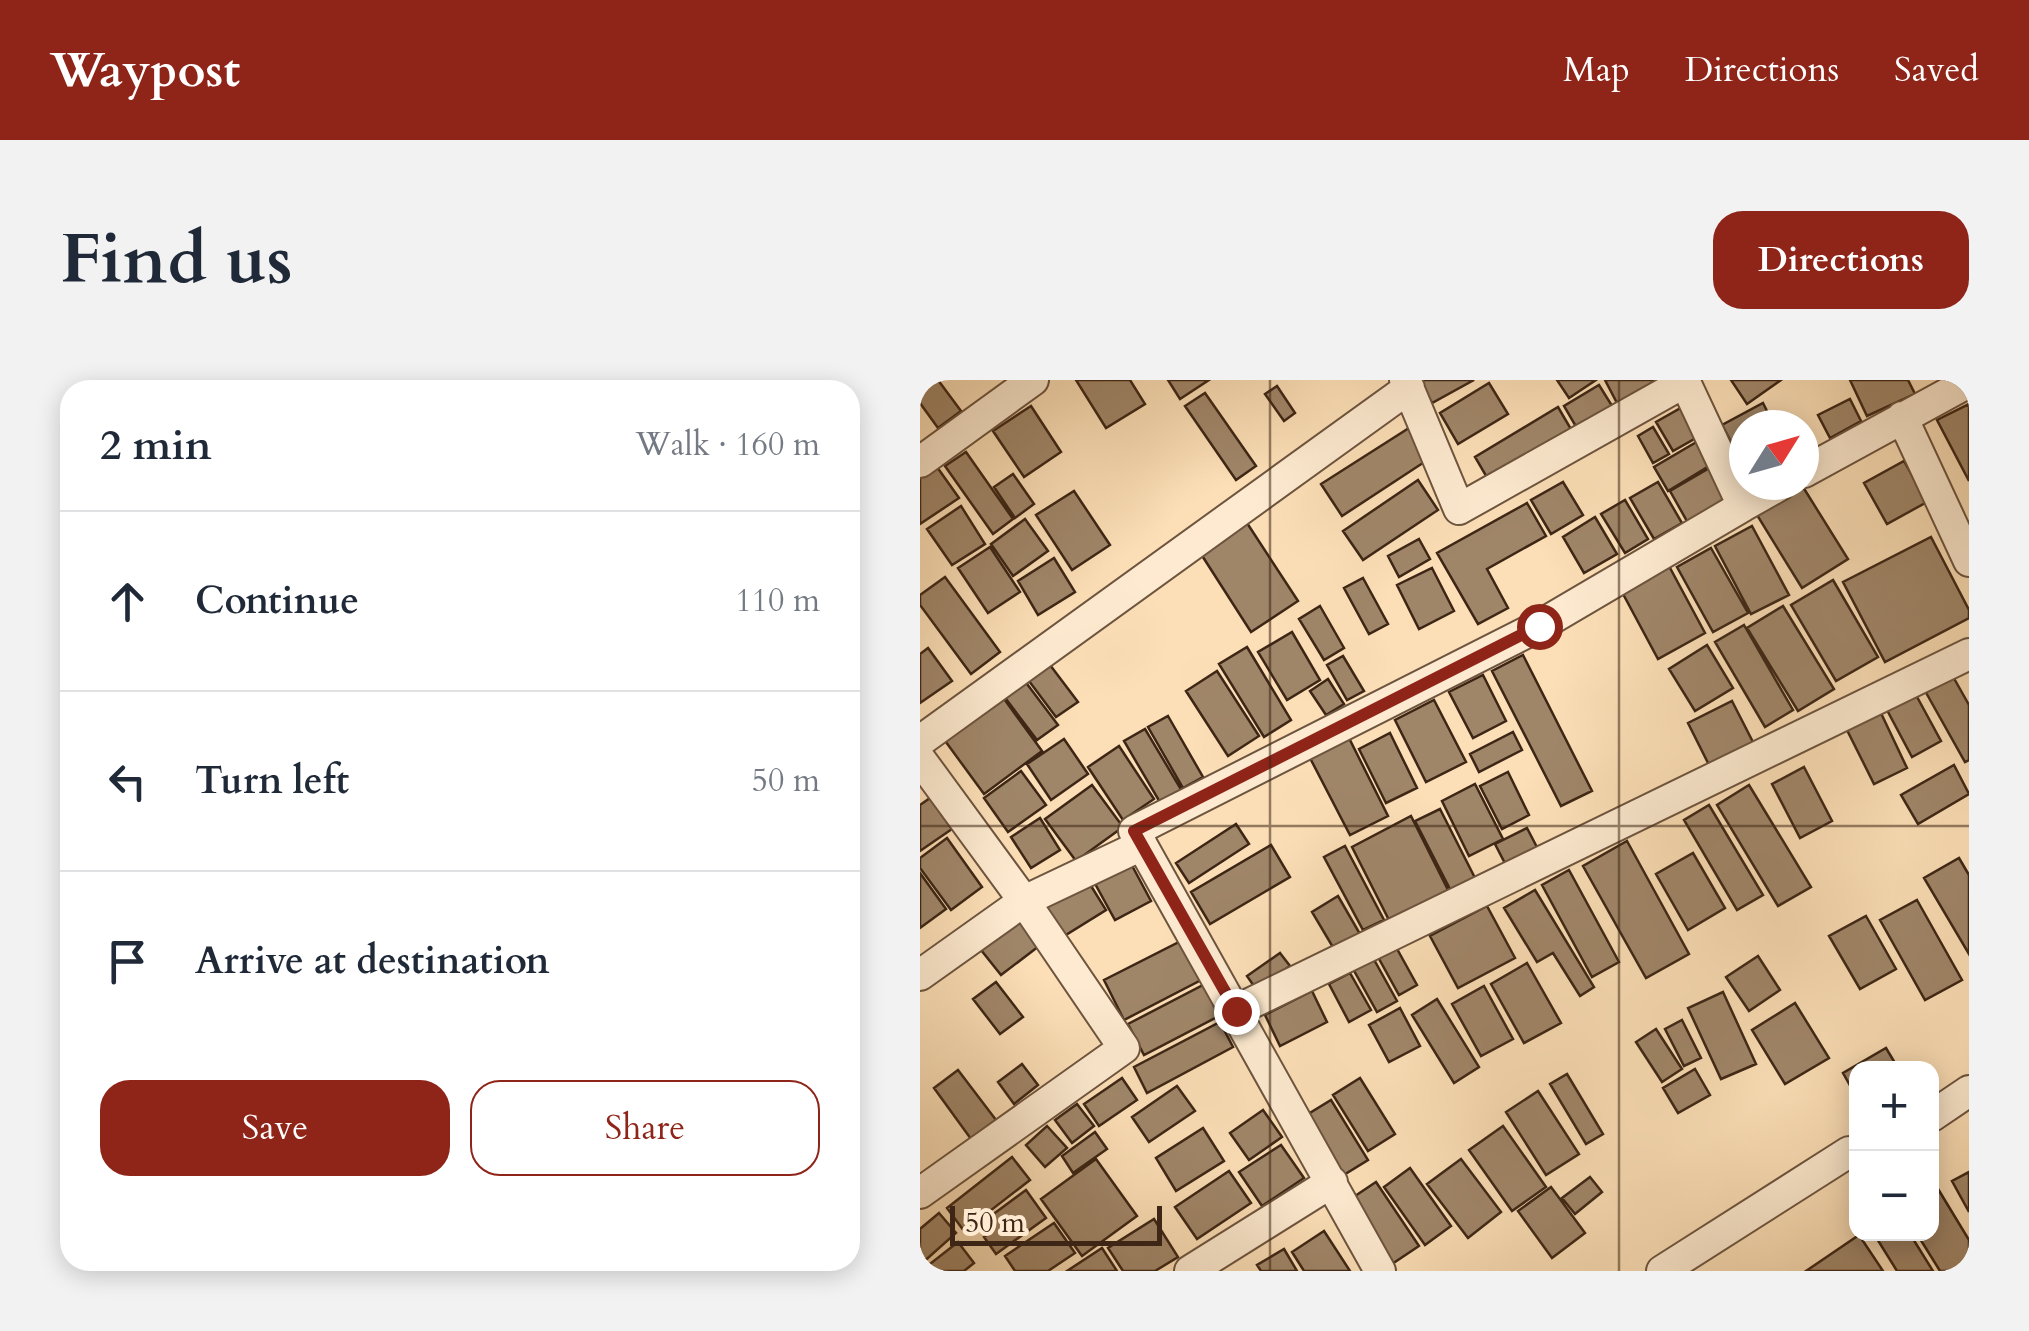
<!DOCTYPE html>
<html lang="en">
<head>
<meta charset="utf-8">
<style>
  body { margin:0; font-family:Cardo,serif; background:#f2f2f3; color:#1f2937 }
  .controls { position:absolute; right:30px; bottom:30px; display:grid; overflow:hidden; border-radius:20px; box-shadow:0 5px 25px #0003 }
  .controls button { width:90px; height:90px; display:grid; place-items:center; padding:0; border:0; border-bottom:2px solid #e0e1e3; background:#fff; color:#1f2937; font:50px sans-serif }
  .compass { position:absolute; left:809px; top:30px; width:90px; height:90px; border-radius:50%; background:#fff; box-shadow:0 5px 25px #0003; rotate:53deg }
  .scale { position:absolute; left:30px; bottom:25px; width:212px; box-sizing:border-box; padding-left:10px; border:5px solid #3d2615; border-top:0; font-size:28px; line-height:35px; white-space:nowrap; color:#3d2615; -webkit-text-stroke:8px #fdead0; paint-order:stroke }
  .stop { position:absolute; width:30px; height:30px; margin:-22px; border:8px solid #8f2418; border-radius:50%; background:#fff }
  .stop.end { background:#8f2418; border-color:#fff; box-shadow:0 2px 10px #0008 }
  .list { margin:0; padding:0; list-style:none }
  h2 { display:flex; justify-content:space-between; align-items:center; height:130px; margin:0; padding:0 40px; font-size:42px }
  h2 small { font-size:32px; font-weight:400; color:#747a83 }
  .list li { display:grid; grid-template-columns:65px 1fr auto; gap:30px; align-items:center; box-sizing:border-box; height:180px; padding:0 40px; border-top:2px solid #e0e1e3 }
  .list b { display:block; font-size:38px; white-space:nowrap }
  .list em { font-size:32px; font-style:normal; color:#747a83 }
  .actions { display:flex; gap:20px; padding:30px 40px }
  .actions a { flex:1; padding:22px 0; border:2px solid #8f2418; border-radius:30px; text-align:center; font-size:35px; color:#8f2418 }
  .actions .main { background:#8f2418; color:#fff }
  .icon { flex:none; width:55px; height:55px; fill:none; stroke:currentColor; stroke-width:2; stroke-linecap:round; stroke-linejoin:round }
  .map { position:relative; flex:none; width:1049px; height:891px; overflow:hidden; border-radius:30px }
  header { display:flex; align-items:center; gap:60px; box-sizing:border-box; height:140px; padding:0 50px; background:#8f2418; color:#fff }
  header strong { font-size:48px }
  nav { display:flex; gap:55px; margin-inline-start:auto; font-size:35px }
  .intro { display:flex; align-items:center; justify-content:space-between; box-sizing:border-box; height:240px; padding:0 60px }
  h1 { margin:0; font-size:70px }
  .button { padding:25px 45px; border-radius:30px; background:#8f2418; color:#fff; font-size:35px; font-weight:700 }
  main { display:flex; gap:60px; padding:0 60px }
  aside { flex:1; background:#fff; border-radius:30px; box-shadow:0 5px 25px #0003 }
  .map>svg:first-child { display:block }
</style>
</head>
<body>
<header>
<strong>Waypost</strong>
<nav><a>Map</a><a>Directions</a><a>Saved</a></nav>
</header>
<div class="intro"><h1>Find us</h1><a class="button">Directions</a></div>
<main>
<aside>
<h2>2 min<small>Walk · 160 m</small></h2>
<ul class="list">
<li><svg class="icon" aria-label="ahead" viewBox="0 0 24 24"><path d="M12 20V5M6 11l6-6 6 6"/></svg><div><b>Continue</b></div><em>110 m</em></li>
<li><svg class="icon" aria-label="left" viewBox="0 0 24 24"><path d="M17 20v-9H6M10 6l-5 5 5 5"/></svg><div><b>Turn left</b></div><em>50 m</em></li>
<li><svg class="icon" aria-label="arrive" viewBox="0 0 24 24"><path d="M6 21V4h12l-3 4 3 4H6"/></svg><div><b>Arrive at destination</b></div></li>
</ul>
<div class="actions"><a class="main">Save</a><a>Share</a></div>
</aside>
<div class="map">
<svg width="1049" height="891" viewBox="0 0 1049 891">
  <rect width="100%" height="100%" fill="#fcdfb7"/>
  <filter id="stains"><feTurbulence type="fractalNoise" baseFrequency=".002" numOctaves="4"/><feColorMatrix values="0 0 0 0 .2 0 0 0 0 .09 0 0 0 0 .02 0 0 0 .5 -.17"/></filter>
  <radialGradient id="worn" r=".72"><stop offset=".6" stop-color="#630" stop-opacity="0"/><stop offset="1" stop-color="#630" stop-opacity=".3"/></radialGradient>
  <path fill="#a08669" stroke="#3d2615" stroke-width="2.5" d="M5 0H18L41 31 18 48 0 23V4Z
    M156 0H210L225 24 186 48Z
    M248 0H289L260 19Z
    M499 0H554L512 23Z
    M637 0H676L649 18Z
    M685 0H737L697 23Z
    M811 0H861L827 24Z
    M930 0H988L995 14 947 36Z
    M569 3 588 34 538 64 520 33Z
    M679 5 694 29 658 50 644 26Z
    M357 6 375 33 364 41 345 14Z
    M285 13 336 86 316 100 265 26Z
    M930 19 941 41 910 58 898 35Z
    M843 23 854 45H824V86L802 45Z
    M1049 24V101L1017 40Z
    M766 25 783 54 753 71 736 42Z
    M111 26 141 72 104 97 73 51Z
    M638 27 655 56 572 106 555 77Z
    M733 47 749 74 733 83 718 56Z
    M489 48 509 79 422 136 401 104Z
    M780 60 794 83 748 111 734 87Z
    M46 72 93 139 73 154 25 86Z
    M984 81 1007 122 967 144 944 103Z
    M793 86 812 117 768 143 750 111Z
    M17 87 39 118 0 144V98Z
    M93 94 114 124 95 138 74 107Z
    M498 100 518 130 443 180 423 151Z
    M643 102 663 135 631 154 611 120Z
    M738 102 762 143 734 159 710 118Z
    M883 107 928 179 882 208 837 135Z
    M154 111 190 165 152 190 116 135Z
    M705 120 728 159 705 173 681 134Z
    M607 123 626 156 567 189 588 228 558 244 517 173Z
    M41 126 65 164 32 185 7 149Z
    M675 137 697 174 664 193 643 157Z
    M105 139 128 171 93 196 71 164Z
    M327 143 378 221 331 252 281 174Z
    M832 146 869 215 831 234 795 166Z
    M1011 157 1049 230V238L965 282 923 202Z
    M499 159 510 179 479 197 468 176Z
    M70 167 100 212 68 233 38 188Z
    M791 168 828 233 793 252 757 187Z
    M134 178 155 212 118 235 98 201Z
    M749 186 785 253 738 279 702 212Z
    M512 188 534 231 499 249 477 205Z
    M25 197 80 272 51 294 0 225V215Z
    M443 198 468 244 449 254 424 208Z
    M913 200 958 277 916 301 871 225Z
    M400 226 424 268 404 280 379 239Z
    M863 226 914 309 878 331 827 248Z
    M824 245 873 330 845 347 795 262Z
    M372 252 400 300 367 320 338 272Z
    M787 265 813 308 775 331 749 289Z
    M327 267 371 340 344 357 299 284Z
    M8 268 32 301 0 323V274Z
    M603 275 672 411 641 426 572 291Z
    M423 276 444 311 427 320 407 285Z
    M127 281 158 322 136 337 106 297Z
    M297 291 339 356 308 376 266 311Z
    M1031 293 1049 325V380L1045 382 1004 309Z
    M563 295 586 341 553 358 529 312Z
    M408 299 424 324 406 335 390 311Z
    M104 300 138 345 117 360 83 315Z
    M996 315 1021 361 992 377 967 330Z
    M82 316 122 371 64 414 23 358Z
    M514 320 546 382 506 402 475 340Z
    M812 321 835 366 791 389 768 343Z
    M960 331 987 388 954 404 926 348Z
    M248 336 283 397 263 408 228 347Z
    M225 349 262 411 241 424 204 361Z
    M593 352 602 370 559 392 550 374Z
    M470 353 497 408 466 423 439 369Z
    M429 358 468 436 430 455 390 378Z
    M144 359 168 394 131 420 107 384Z
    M199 366 234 419 203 440 168 387Z
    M1034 385 1049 414 998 444 981 415Z
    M884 387 912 441 880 458 852 404Z
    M101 391 126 425 88 452 64 418Z
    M588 392 609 435 582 449 560 406Z
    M555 404 583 459 549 476 522 421Z
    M172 405 203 447 156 481 125 439Z
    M829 405 891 507 858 526 797 425Z
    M10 418 32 449 0 471V425Z
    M789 425 843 515 817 530 764 440Z
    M520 429 555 498 531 511 495 441Z
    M491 436 529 512 470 542 432 467Z
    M120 438 140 470 111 488 91 457Z
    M316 444 329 464 269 503 256 483Z
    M607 448 621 475 589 491 575 464Z
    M27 458 62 507 31 530 0 488V478Z
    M707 461 769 574 726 598 663 486Z
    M351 465 370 497 290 544 271 512Z
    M425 466 464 540 443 550 404 477Z
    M773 473 805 528 768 550 736 494Z
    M1039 478 1049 495V574L1004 498Z
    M209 480 231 521 195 540 173 500Z
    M649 490 699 582 672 597 622 505Z
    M0 493 26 529 0 548Z
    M168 501 186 530 141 558 123 529Z
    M615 510 674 607 660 616 633 573 617 582 584 528Z
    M418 516 440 554 414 569 392 532Z
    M997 520 1042 600 1005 620 960 540Z
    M567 526 595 578 538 608 510 556Z
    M946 536 976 589 940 609 909 556Z
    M104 538 123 563 81 595 61 570Z
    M265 559 285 598 204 640 184 600Z
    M476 567 497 605 479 615 458 577Z
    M360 573 370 586 336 609 327 596Z
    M452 576 477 621 457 632 432 587Z
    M838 576 860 610 829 631 806 597Z
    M607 583 641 643 604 663 571 604Z
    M430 593 451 630 429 642 409 604Z
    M76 602 103 637 80 654 53 619Z
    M285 604 301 635 224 675 208 644Z
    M564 606 593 659 561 676 532 624Z
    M392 611 407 642 360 666 345 635Z
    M803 612 836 684 801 699 768 628Z
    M517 619 559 687 534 703 492 635Z
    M875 623 909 678 865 704 832 650Z
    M480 628 500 666 469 682 449 645Z
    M762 640 781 678 764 686 745 649Z
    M300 642 313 667 227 713 214 687Z
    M736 649 762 689 742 702 716 662Z
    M966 668 978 688H936V716L923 693Z
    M102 684 118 705 94 724 78 702Z
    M775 689 790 715 758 733 743 708Z
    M38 690 76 740 51 759 14 708Z
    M647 694 683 754 666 764 630 704Z
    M202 698 217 720 179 746 164 724Z
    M440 698 475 754 448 771 413 715Z
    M257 706 275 731 229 762 212 737Z
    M618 711 659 774 626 795 586 732Z
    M411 720 448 780 422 796 385 736Z
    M157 724 174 746 152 763 135 740Z
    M343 730 362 757 329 780 310 753Z
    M127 746 147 768 125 787 106 765Z
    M583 746 626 807 592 831 549 770Z
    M283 748 304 781 256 811 236 778Z
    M175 752 187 769 153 793 142 776Z
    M361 765 384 798 342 826 319 792Z
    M92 777 110 800 44 851 27 828Z
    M176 779 217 836 162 876 121 819Z
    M541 779 581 832 548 858 507 804Z
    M490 788 531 846 505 865 464 807Z
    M309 791 331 823 277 859 255 827Z
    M1049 792V832L1032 801Z
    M670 797 682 812 655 834 642 818Z
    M1012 799 1049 860V891H1020L997 854H1012Z
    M456 802 499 866 472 884 429 820Z
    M631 807 665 853 632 878 598 831Z
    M106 810 126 838 76 874 64 857 67 855 60 844Z
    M19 833 36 853 0 885V849Z
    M234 839 258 877 235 891H203L188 868Z
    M134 843 155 873 128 891H95L85 876Z
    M404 851 430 891H384L372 872Z
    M954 854H990L1013 891H977Z
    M939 855 963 891H886Z
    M38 862 54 883 44 891H1Z
    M182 868 197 891H147Z
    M364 869 377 891H341L337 885Z"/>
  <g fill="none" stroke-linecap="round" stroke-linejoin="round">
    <defs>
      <path id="street" d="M485 0 539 129 765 2
        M764 0 823 126 860 105
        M982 37 1049 181
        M0 82 113 0
        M884 92 1049 2
        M0 361 489 8
        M0 379 104 521 204 668 0 813
        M0 595 104 521 222 465
        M315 631 1049 274
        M1012 736 1049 711
        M270 891 412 802
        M460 891 214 451 619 246 823 126
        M742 891 929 772H936"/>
    </defs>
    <use href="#street" stroke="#6d543e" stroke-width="34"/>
    <use href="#street" stroke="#fdead0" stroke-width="30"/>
  </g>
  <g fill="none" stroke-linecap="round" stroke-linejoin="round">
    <path stroke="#8f2418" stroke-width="12" d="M316 631 214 451 619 246"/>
  </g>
  <path fill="none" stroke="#3d2615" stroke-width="2.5" stroke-opacity="0.55" d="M350 0V891M699 0V891M0 446H1049"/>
  <rect width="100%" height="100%" filter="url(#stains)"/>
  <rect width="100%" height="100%" fill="url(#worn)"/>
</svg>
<div class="controls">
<button>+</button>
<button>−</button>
</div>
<svg class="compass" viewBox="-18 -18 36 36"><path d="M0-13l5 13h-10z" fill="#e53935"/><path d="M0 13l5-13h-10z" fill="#747a83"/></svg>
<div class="scale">50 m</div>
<div class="stop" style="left:619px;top:246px"></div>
<div class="stop end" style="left:316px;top:631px"></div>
</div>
</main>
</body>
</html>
